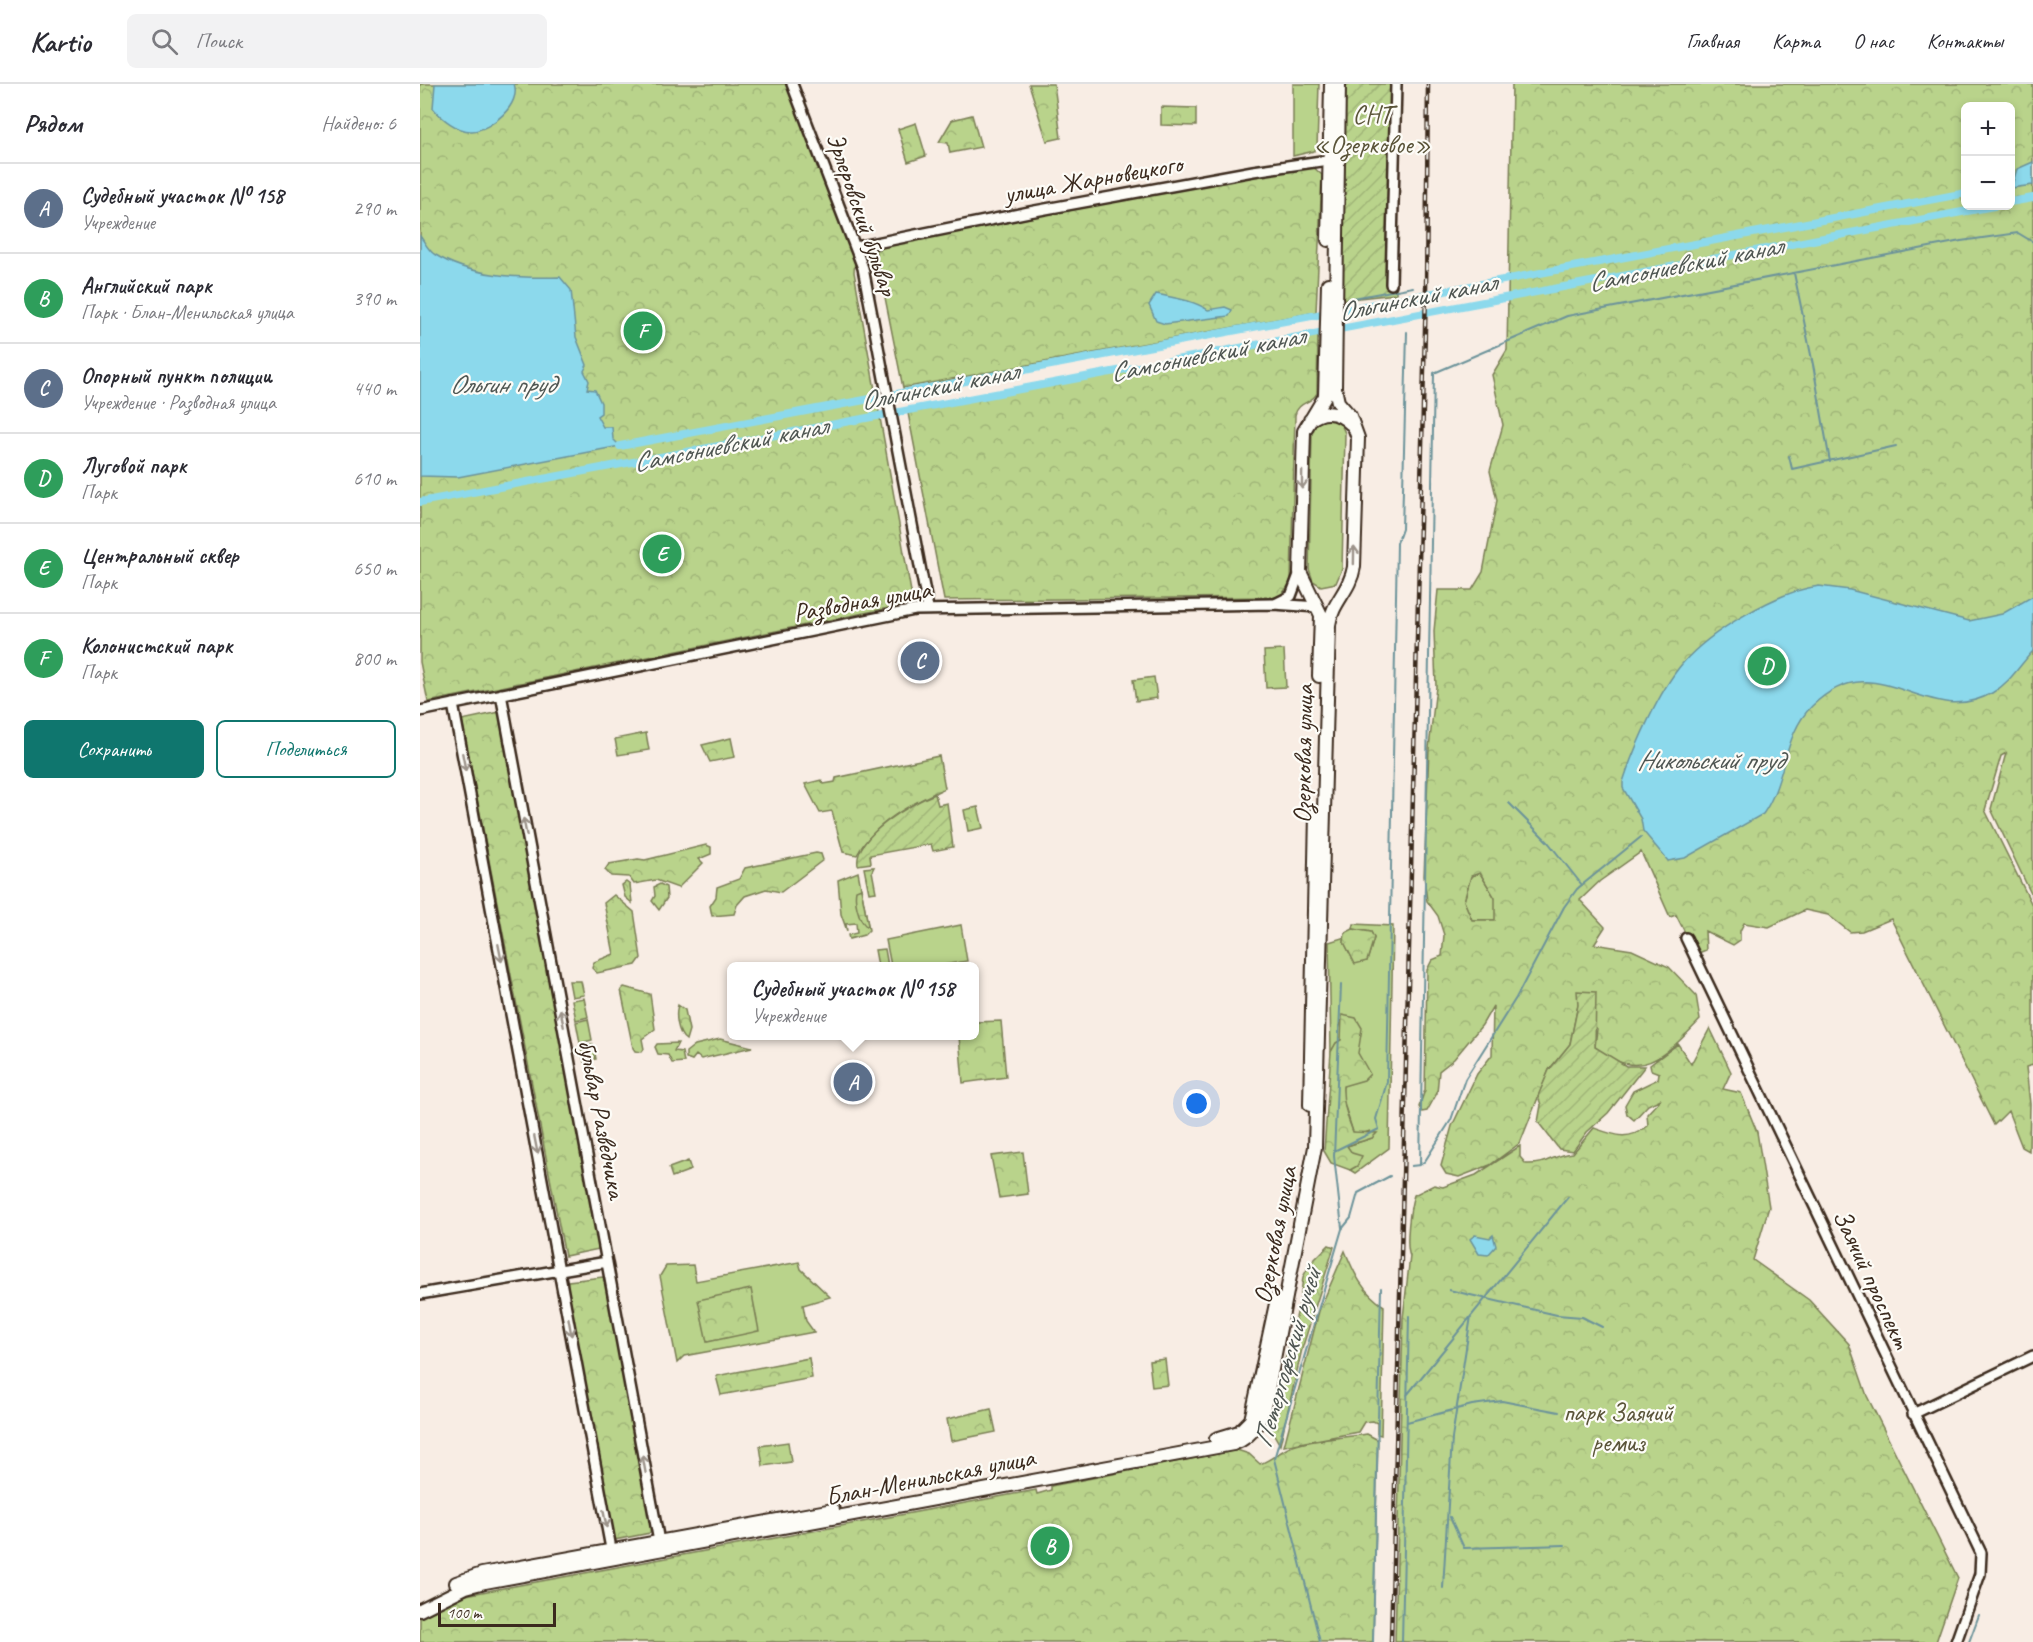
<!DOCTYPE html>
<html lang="ru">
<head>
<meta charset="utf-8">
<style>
  body { margin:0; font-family:Caveat,sans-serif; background:#f2f2f3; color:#2b2b33 }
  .controls { position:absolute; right:18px; top:18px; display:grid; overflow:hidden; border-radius:9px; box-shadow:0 3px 9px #0003 }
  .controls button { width:54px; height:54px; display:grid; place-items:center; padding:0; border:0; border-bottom:2px solid #e1e1e2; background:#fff; color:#2b2b33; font:30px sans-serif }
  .scale { position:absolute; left:18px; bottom:15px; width:118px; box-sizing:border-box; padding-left:6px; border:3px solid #3b2a1e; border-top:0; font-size:16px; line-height:21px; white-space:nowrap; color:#3b2a1e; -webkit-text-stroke:4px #fdfcf7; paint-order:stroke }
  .you { position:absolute; left:777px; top:1020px; width:21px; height:21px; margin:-15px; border:4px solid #fff; border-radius:50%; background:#1a73e8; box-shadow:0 0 0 9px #1a73e833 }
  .badge { display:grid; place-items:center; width:39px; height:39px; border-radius:50%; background:#0f766e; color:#fff; font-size:20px; font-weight:700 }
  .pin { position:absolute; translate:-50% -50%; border:3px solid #fff; box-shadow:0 2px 6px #0006 }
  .popup { position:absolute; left:307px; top:878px; width:252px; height:78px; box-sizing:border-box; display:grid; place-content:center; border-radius:9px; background:#fff; filter:drop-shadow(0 2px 4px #0005); font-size:20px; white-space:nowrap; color:#7c7c81 }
  .popup b { font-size:22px; color:#2b2b33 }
  .popup::after { content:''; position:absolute; left:50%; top:100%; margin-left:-12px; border:12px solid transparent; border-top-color:#fff }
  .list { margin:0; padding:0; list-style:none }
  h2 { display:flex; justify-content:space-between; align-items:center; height:78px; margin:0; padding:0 24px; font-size:26px }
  h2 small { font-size:20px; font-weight:400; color:#7c7c81 }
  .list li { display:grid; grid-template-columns:39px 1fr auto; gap:18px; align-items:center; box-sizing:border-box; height:90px; padding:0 24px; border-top:2px solid #e1e1e2 }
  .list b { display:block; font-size:22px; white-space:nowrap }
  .list p { margin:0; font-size:20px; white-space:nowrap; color:#7c7c81 }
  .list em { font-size:20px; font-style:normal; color:#7c7c81 }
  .actions { display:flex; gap:12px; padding:18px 24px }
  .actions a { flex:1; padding:14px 0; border:2px solid #0f766e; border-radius:9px; text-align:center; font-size:21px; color:#0f766e }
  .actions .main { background:#0f766e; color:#fff }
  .icon { flex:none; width:33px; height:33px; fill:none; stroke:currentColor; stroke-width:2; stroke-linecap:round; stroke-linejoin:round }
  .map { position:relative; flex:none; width:1613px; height:1558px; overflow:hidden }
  header { display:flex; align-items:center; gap:36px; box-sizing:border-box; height:84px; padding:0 30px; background:#fff; border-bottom:2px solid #e1e1e2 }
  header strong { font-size:28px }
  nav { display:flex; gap:33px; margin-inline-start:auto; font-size:21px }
  .search { width:420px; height:54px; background:#f2f2f3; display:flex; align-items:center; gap:15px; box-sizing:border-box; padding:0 21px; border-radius:9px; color:#7c7c81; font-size:22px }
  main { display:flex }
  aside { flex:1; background:#fff }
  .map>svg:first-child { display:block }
</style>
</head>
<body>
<header>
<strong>Kartio</strong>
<div class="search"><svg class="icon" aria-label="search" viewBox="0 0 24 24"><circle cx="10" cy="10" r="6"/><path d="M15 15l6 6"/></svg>Поиск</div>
<nav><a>Главная</a><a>Карта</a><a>О нас</a><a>Контакты</a></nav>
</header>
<main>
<aside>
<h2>Рядом<small>Найдено: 6</small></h2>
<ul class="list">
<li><span class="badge" style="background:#5c6f8a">A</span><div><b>Судебный участок N⁰ 158</b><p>Учреждение</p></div><em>290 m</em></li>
<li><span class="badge" style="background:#2e9e5b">B</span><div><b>Английский парк</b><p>Парк · Блан-Менильская улица</p></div><em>390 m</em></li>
<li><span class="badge" style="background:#5c6f8a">C</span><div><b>Опорный пункт полиции</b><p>Учреждение · Разводная улица</p></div><em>440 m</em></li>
<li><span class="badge" style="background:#2e9e5b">D</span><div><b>Луговой парк</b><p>Парк</p></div><em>610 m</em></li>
<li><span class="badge" style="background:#2e9e5b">E</span><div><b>Центральный сквер</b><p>Парк</p></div><em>650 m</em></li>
<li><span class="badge" style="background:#2e9e5b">F</span><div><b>Колонистский парк</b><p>Парк</p></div><em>800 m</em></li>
</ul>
<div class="actions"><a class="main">Сохранить</a><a>Поделиться</a></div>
</aside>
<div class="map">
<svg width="1613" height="1558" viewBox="0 0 1613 1558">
  <defs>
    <pattern id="forest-crowns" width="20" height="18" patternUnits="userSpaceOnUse" patternTransform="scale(1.5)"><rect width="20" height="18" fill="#b9d38b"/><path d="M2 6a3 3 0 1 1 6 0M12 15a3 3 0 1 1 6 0" fill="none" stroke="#a0b578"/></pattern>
    <pattern id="garden-furrows" width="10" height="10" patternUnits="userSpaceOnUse" patternTransform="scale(1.5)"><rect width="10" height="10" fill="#b9d38b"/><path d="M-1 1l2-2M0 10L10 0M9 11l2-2" fill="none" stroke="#a0b578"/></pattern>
  </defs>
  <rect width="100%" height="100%" fill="#f8ede4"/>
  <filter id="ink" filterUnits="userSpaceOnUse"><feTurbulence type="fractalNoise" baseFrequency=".0167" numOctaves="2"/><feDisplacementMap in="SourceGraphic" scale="12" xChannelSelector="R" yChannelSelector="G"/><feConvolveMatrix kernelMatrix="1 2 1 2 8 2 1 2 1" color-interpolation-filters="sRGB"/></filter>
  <g filter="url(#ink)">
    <path fill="#b9d38b" stroke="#7a7e54" stroke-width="1.5" d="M873 0H899L897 64 894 67 873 72Z
      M906 334 920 338 925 349 922 485 916 499 901 502 893 497 889 485 892 350 896 340Z
      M864 566 866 603 846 604 844 567Z
      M226 649 229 666 198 671 195 655Z
      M454 783 452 787 456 808 449 809 444 784Z
      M438 788 449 846 444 851 429 855 428 851 437 849 436 839 426 840 427 847 421 830 418 796Z
      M1060 789 1077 817 1081 836H1052L1044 817 1051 792Z
      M934 840 973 842 969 1064 935 1089 930 1086 937 1082 927 1062 952 1054 950 1047 941 1050 933 1048 922 1013 923 1002 949 990 920 938 923 949 921 956 916 959 911 968 909 858 925 853 924 858 935 879 947 877 954 854 951 848 933 845Z
      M541 841 547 877 517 882H471L466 856Z
      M465 865 468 882H458L455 866Z
      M149 897H161L164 911 152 913Z
      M164 914 168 933 156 936 152 916Z
      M168 935 172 956 160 959 156 938Z
      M173 960 176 975 164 978 161 962Z
      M379 1178 381 1185 410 1213 383 1221 386 1237 394 1248 264 1272 257 1279 240 1192 246 1182 273 1181 276 1197Z"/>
    <path fill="url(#forest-crowns)" stroke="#7a7e54" stroke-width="1.5" fill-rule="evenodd" d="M0 0H366L435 177 434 188 493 519 8 618 0 578Z
      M609 0H634L641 54 627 57Z
      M1092 0H1613V814L1571 725 1586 669 1581 672 1565 726 1613 823V981L1606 983 1610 1020 1609 1067 1602 1063 1588 1027 1574 1041 1471 835 1442 847 1430 848 1408 831 1385 826 1349 843 1324 839 1320 847V856L1313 861 1285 847 1286 866 1276 870 1256 831 1250 833 1221 768 1180 797 1160 816 1185 843 1174 860 1212 866 1249 883 1276 911 1280 936C1246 971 1220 1001 1175 963L1177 945 1158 921 1150 960 1129 986 1100 1059 1070 1081 1039 1093 1026 1090 1021 1082 1032 1042 1057 990 1072 971 1073 922 1062 941 1034 975 1019 987 1017 1009 1007 1027 1002 1028 999 1023 1005 1006 1007 886 1012 876 1022 872 1024 851 1018 832 1007 817 1004 792 1009 664 1016 603 1014 547 1018 506H1052L1063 488 1077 416 1070 387 1083 341 1072 291 1087 266ZM1546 22H1590V122H1546ZM1060 789 1075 814V836H1052L1044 817 1051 792Z
      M741 23 776 24V42L741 41Z
      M552 31 561 63 530 69 528 59 519 58 532 36Z
      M496 39 506 72 488 78 478 45Z
      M891 81 902 91 896 228 483 304 455 163Z
      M898 250 897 309C892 320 878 317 875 331L871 498 860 513 524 516 488 329Z
      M734 593 737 614 716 617 713 596Z
      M80 628 179 1165 145 1172 42 636Z
      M311 654 315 673 290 678 282 661Z
      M519 672 525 704C491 720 455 738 437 771L423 768 412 727 400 729 385 700 401 696 404 700 415 698 416 694Z
      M558 723 563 744 548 747 544 726Z
      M286 761 291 763V770L279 775 283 779 258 804 236 796 214 800 209 793 191 792 185 786 189 780 218 775 225 776Z
      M396 769 401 770 403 776 361 808 346 805 325 812 317 821 314 830 292 832 290 822 296 813 297 803 319 795 325 784Z
      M206 798 210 801 212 819 205 813 202 801Z
      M240 800 246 803 247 814 239 826 232 817 235 812 234 803Z
      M441 804 448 841 446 842C438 835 434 816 436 806Z
      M194 811 214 828 221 874 216 881 177 889 172 884 174 878 194 870 184 819Z
      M933 845 951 848 954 854 947 877 935 880 924 858 925 849Z
      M204 903 230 910 235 945 222 955 224 965 222 968 215 967 213 964 201 906Z
      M258 921 265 926 269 946 266 956C257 950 255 930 258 921Z
      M922 931 936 934 942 944 938 969 950 990 944 996 923 1002C922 1018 927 1033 933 1048L957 1049 952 1054 927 1062 932 1069 942 1072 937 1082 930 1086 911 1079 904 1067 911 968 916 959 921 956Z
      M581 937 586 993 543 999 539 952H554L555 938Z
      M1290 944 1311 988 1303 1005 1321 1009 1337 1048 1349 1123 1333 1176 1389 1216 1429 1260 1447 1312 1538 1494 1516 1558H975L983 1234 990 1172C985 1161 990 1123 994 1111L1014 1101 1023 1103 1056 1091 1100 1062V1073L1106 1080C1128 1081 1132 1071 1153 1069L1174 1044C1196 1052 1208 1057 1228 1042L1227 1030 1241 1015 1228 1021 1214 1036 1207 1030 1205 1021 1213 1007 1238 995 1239 989 1231 986 1230 981 1258 960 1271 980Z
      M300 955 332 963 281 975 276 971 272 976 266 974V968L275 961Z
      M258 959 254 967 262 968 264 978 252 979 248 971 238 970 235 963 237 960Z
      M603 1068 608 1110 579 1114 571 1072Z
      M268 1077 271 1086 252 1093 249 1084Z
      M909 1161 914 1163 882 1265 860 1361 852 1347 851 1330 880 1218 883 1193 890 1180Z
      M925 1167C934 1189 943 1209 964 1222L961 1351 957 1350V1339L953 1337 944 1338 938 1348 864 1362 899 1227Z
      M183 1193 185 1195 232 1439 230 1449 194 1456 147 1204 148 1197Z
      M331 1205 339 1247 287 1258 278 1216Z
      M389 1274 392 1294 301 1311 296 1292Z
      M745 1275 748 1301 732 1303 729 1277Z
      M571 1325 576 1348 531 1357 527 1335Z
      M947 1350 958 1356 953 1558H0V1534L46 1511 616 1406 617 1410 631 1406V1402L817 1366 829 1370 840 1380C853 1375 861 1366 873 1362 896 1354 923 1354 947 1350Z
      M368 1358 371 1378 343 1382 340 1362Z"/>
    <path fill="url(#garden-furrows)" stroke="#7a7e54" stroke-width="1.5" d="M924 0H980L976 210 921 216Z
      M515 710 518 721 527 719 533 763 513 767 511 760 450 771 451 779 438 781C433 753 493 718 515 710Z
      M1157 907 1176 908 1175 963 1206 982H1225L1188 1029 1167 1048 1153 1067 1139 1065 1118 1038 1121 1021 1118 1012 1129 986 1150 960 1158 921Z"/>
    <path fill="#8cd9ec" stroke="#6c939a" stroke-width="1.5" d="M15 0H94C102 20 71 46 52 47 38 48 21 34 13 24Z
      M1613 78V101L1591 104 1597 85Z
      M0 152C4 157 8 166 14 170 51 193 99 194 140 193L151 206 156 253 167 281 164 287 169 297 167 305 175 306 181 319V329L177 332 183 343H192L193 355 200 362 38 393 0 392Z
      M736 210C755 214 773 216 788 226L805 223 812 226 809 232 745 240 736 237 729 221Z
      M1399 502 1430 506 1549 537 1582 530 1613 512V567C1599 582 1590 599 1572 609 1505 647 1458 557 1392 622 1363 650 1366 698 1343 730L1265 774 1248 777 1223 747 1221 735 1203 704V698C1214 664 1239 607 1262 580 1289 548 1357 507 1399 502Z
      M1055 1151 1070 1154 1073 1151 1076 1162 1068 1171 1059 1170 1050 1155Z"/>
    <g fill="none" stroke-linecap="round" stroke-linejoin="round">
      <path stroke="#6c939a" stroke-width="2" d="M1374 189 1396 295
        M928 215 993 203
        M1393 281 1410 378
        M1369 372 1372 385 1476 362
        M1089 719 1128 758 1162 801
        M921 901 914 1072 922 1144
        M914 1067 959 1045 956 1035 967 998 977 459 982 445 987 248
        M1000 1081 1014 289 1147 232 1541 157 1598 149 1613 158
        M991 1082 1000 1081 1005 1077 1031 1036 1045 995 1096 914 1144 823 1157 805 1221 753
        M1029 1206 1137 1231 1162 1233 1182 1243
        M987 1311 1148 1113
        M987 1338 1052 1321 1082 1317 1139 1328
        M1030 1433 1044 1464 1145 1461
        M1023 1504 1032 1354 1051 1232
        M900 1558 854 1375 922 1145 931 1134 938 1109 970 1092
        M953 1558 961 1204
        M982 1558 989 1232
        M1549 1558 1559 1531"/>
      <path stroke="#8cd9ec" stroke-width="8" d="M1590 118 1613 114
        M200 362 1546 109
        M0 418 1574 122"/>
      <defs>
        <path id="minor" d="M372 0 443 184 508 524
          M436 163 609 128 833 87 915 75
          M971 200 976 0
          M857 519 871 512 880 488
          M81 610 240 1463
          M33 620 192 1470
          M0 627 495 526 853 520 898 523
          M1266 854 1561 1469 1560 1490 1536 1558
          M0 1210 187 1178
          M1493 1330 1613 1272"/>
        <path id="tertiary" d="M908 156 911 0
          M890 336C904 325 919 328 931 340
          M899 592 901 531 880 488 884 347 905 312 908 200
          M890 1021 896 729
          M796 1355 819 1348 831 1336 857 1215
          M36 1499 62 1490 413 1426
          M0 1526 46 1503 65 1498 813 1360C836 1352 842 1333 847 1311L895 1063 909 541C912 518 930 507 934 483L938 354 930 332 918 318 915 304 919 0"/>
      </defs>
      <use href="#minor" stroke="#3b2a1e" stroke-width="14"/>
      <use href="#tertiary" stroke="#3b2a1e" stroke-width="16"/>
      <use href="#minor" stroke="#fdfcf7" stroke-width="9"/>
      <use href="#tertiary" stroke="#fdfcf7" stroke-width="12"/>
      <defs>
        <path id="rail" d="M971 1558 1006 207 1008 0"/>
      </defs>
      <use href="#rail" stroke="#3b2a1e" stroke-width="4.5"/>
      <use href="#rail" stroke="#fdfcf7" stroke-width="2" stroke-dasharray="7" stroke-linecap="butt"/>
    </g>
    <defs><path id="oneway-shaft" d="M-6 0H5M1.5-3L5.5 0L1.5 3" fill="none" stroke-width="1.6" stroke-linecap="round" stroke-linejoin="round" transform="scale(1.5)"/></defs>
    <g stroke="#9c938a">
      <use href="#oneway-shaft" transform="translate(882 396) rotate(91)"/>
      <use href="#oneway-shaft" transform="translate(934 471) rotate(-89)"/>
      <use href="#oneway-shaft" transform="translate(44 678) rotate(79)"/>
      <use href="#oneway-shaft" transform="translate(105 743) rotate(-101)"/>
      <use href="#oneway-shaft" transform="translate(80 869) rotate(79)"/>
      <use href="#oneway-shaft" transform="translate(142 934) rotate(-101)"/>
      <use href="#oneway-shaft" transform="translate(116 1061) rotate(79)"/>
      <use href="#oneway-shaft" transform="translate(150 1243) rotate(80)"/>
      <use href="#oneway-shaft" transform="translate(224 1380) rotate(-100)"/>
      <use href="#oneway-shaft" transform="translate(185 1435) rotate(79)"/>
    </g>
  </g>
  <g text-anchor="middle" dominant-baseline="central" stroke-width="4.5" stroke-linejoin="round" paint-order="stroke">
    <g font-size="26" fill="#5a5439" stroke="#fdfcf7">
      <text x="952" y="30">СНТ<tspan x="952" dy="30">«Озерковое»</tspan></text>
      <text x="1198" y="1328">парк Заячий<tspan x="1198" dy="30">ремиз</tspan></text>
    </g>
    <g font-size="26" fill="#3b2a1e" stroke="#fdfcf7">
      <text transform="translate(673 95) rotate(-10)">улица Жарновецкого</text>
      <text transform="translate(442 130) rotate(71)">Эрлеровский бульвар</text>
      <text transform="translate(442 517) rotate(-10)">Разводная улица</text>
      <text transform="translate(883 670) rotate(-89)">Озерковая улица</text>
      <text transform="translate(182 1035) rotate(79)">бульвар Разведчика</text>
      <text transform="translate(855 1151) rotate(-79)">Озерковая улица</text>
      <text transform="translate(1452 1195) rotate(65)">Заячий проспект</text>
      <text transform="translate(510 1393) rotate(-11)">Блан-Менильская улица</text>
    </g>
    <g font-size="27" font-style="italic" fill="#4f5652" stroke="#fdfcf7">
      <text transform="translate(1265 180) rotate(-11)">Самсониевский канал</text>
      <text transform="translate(997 213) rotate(-11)">Ольгинский канал</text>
      <text transform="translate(787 270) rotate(-11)">Самсониевский канал</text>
      <text x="82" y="300">Ольгин пруд</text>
      <text transform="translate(519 302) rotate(-11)">Ольгинский канал</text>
      <text transform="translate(310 360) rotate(-11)">Самсониевский канал</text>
      <text x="1290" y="676">Никольский пруд</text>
      <text transform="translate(867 1274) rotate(-74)">Петергофский ручей</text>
    </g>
  </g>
</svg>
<div class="controls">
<button>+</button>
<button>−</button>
</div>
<div class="scale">100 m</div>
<div class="you"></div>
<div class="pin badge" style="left:433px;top:998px;background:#5c6f8a">A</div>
<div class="popup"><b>Судебный участок N⁰ 158</b>Учреждение</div>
<div class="pin badge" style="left:630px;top:1462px;background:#2e9e5b">B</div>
<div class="pin badge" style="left:500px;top:577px;background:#5c6f8a">C</div>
<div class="pin badge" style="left:1347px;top:582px;background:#2e9e5b">D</div>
<div class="pin badge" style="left:242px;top:470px;background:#2e9e5b">E</div>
<div class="pin badge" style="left:223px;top:247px;background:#2e9e5b">F</div>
</div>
</main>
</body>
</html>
